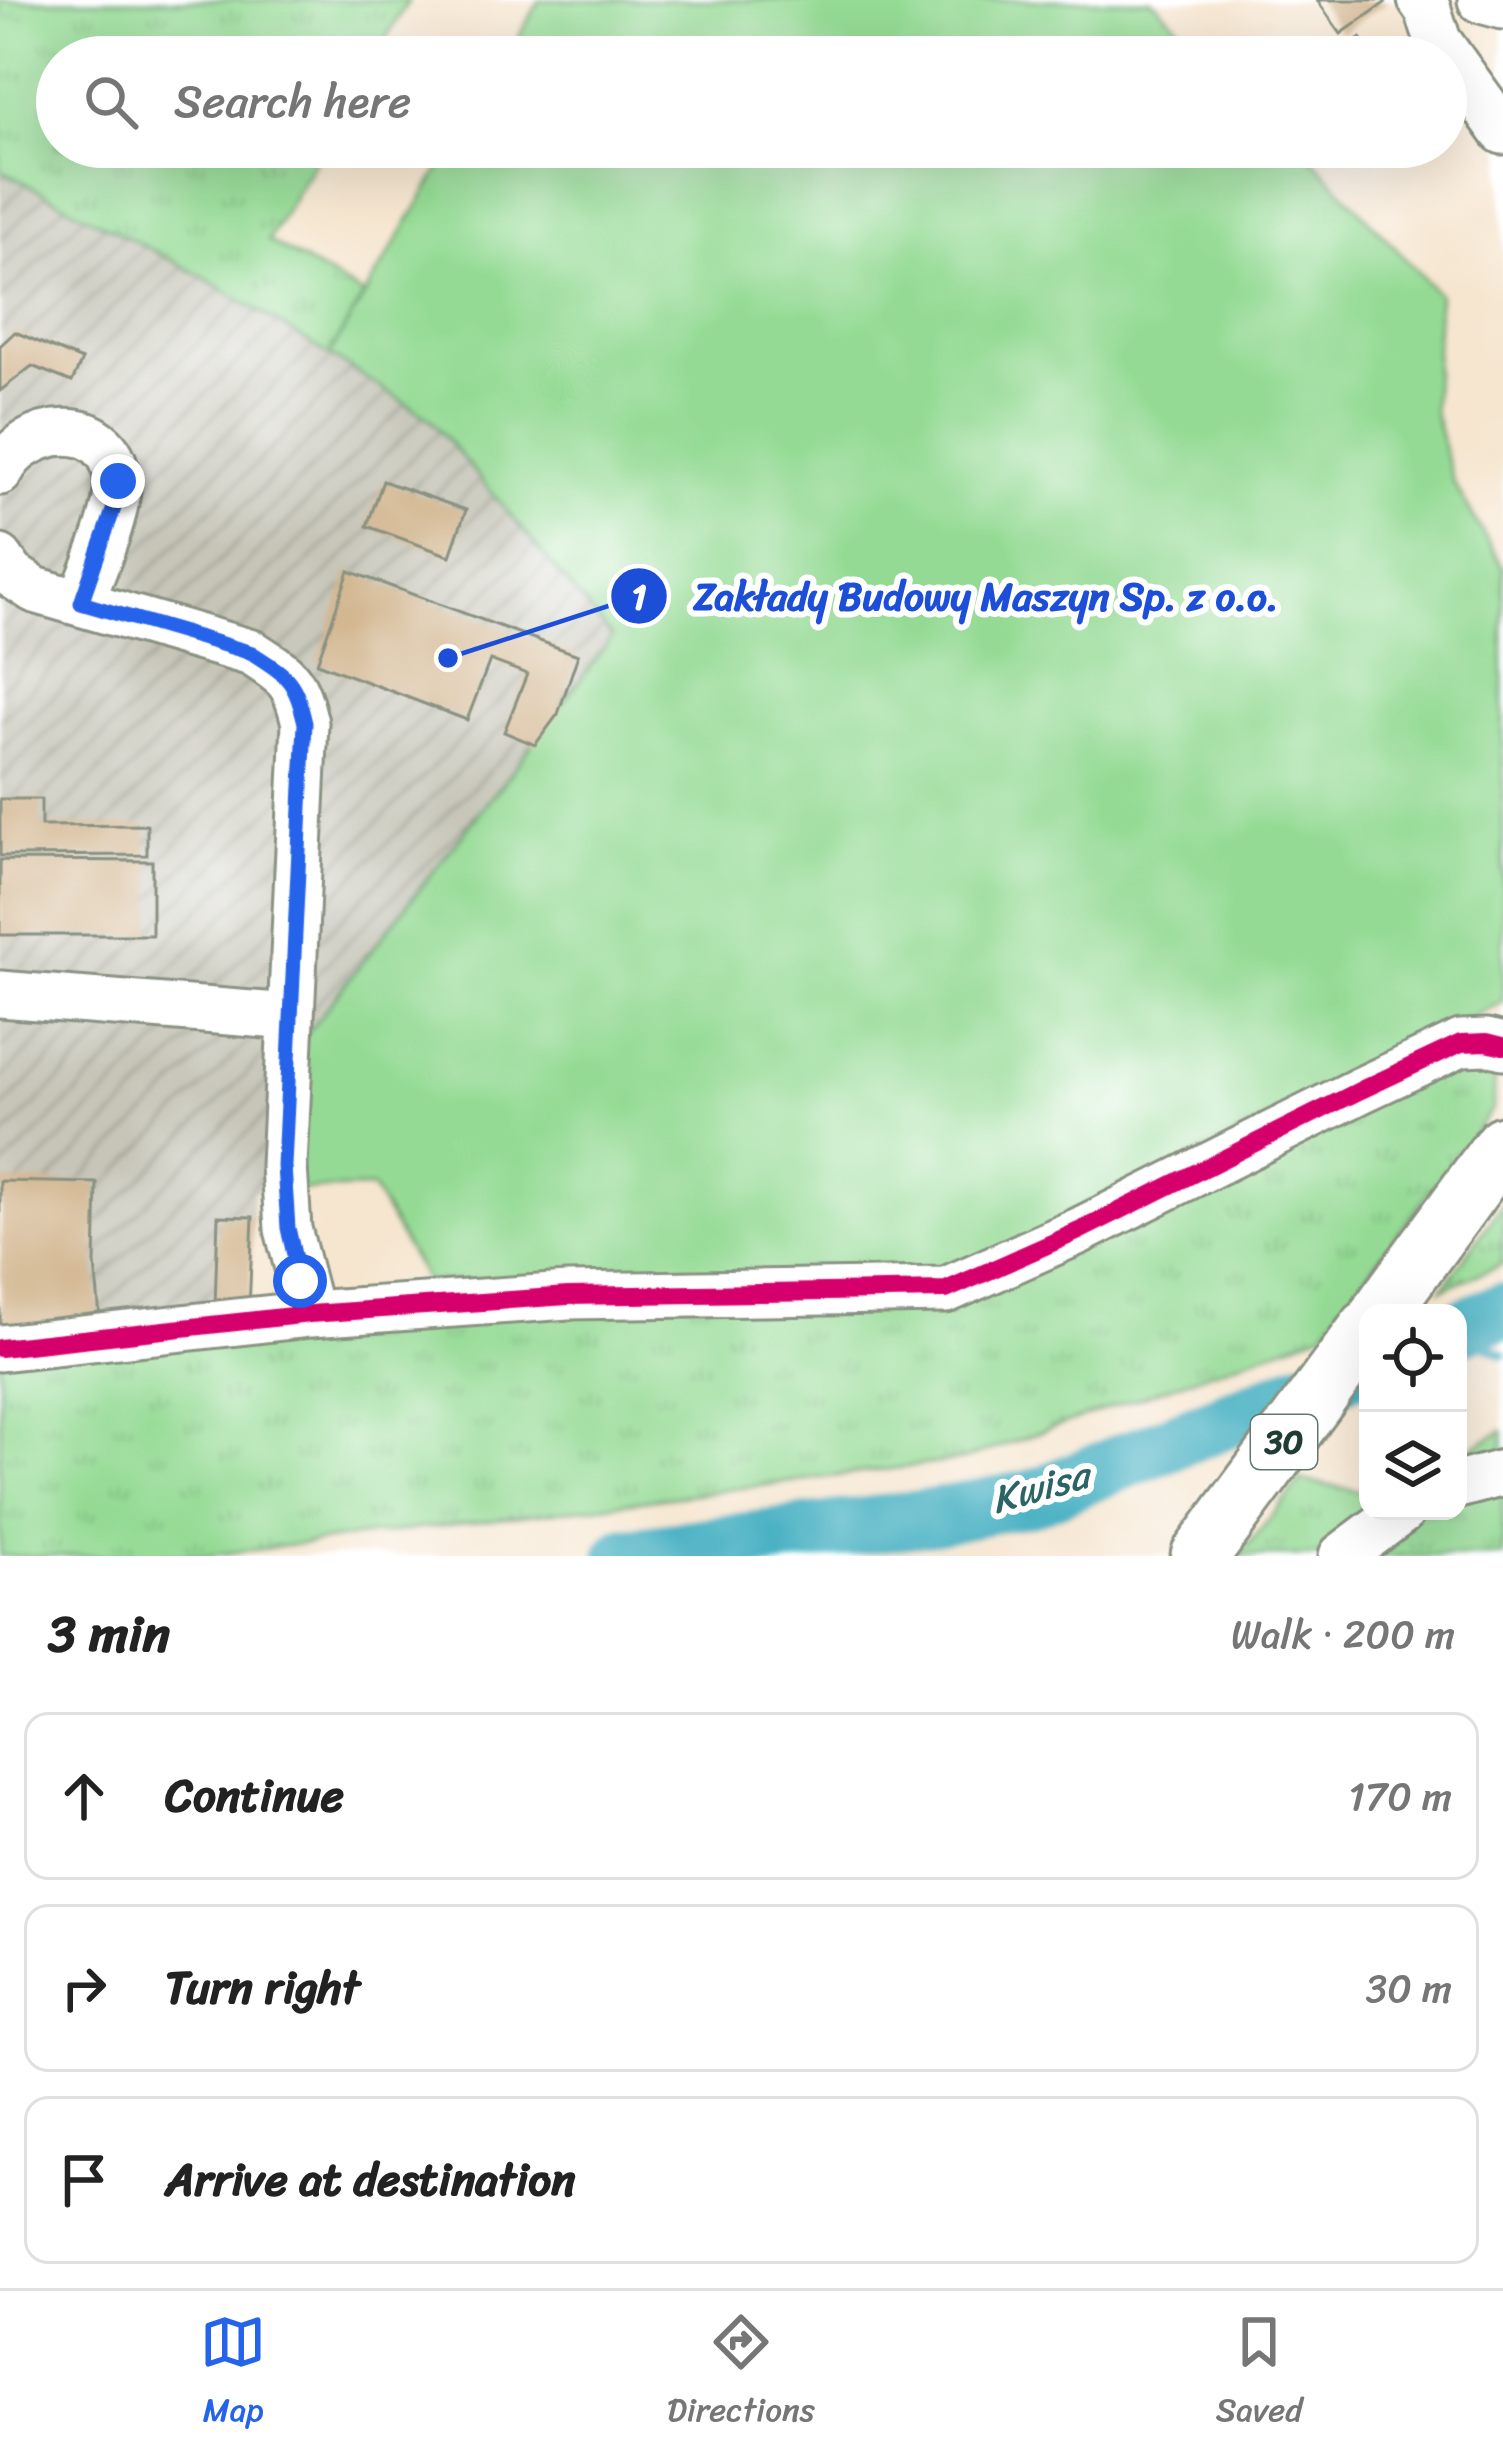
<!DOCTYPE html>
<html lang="en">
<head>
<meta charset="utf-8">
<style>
  body { margin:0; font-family:Sriracha,sans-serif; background:#f6f6f6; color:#222 }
  .controls { position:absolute; right:36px; bottom:36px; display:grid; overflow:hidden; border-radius:24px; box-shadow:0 12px 48px #0002 }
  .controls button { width:108px; height:108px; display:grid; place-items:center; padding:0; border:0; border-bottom:3px solid #e0e0e0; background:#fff; color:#222; font:60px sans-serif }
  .stop { position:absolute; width:36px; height:36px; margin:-27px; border:9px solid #2563eb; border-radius:50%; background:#fff }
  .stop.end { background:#2563eb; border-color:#fff; box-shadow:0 3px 12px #0008 }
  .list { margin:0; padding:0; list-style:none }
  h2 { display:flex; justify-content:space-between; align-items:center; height:156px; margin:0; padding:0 48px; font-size:51px }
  h2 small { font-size:39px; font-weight:400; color:#767676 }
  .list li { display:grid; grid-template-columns:78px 1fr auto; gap:36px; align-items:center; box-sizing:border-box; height:168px; margin:0 24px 24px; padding:0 24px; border:3px solid #e0e0e0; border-radius:24px }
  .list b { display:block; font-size:45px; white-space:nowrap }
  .list em { font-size:39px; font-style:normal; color:#767676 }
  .icon { flex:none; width:66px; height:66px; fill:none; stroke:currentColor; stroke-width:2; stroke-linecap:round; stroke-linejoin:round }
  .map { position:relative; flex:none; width:1503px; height:1556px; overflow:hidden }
  .search { position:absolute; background:#fff; box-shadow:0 12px 48px #0002; left:36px; right:36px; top:36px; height:132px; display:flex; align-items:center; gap:30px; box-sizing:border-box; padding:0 42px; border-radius:66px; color:#767676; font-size:45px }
  .sheet { height:732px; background:#fff }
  nav { display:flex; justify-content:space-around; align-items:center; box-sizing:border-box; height:168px; border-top:3px solid #e0e0e0; background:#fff; font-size:33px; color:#767676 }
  nav a { display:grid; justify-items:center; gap:6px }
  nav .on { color:#2563eb }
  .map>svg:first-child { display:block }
</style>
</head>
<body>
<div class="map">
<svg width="1503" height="1556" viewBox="0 0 1503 1556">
  <defs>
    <pattern id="industrial-furrows" width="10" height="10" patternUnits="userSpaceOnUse" patternTransform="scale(3)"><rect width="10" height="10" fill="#c6c5b8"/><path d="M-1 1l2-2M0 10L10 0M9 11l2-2" fill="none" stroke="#a0a196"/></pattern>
    <pattern id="grass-tufts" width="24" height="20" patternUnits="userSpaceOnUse" patternTransform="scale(3)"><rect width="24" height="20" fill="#94da94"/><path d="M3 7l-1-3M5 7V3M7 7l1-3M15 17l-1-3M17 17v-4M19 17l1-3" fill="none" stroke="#7fbc80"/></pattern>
  </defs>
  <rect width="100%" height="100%" fill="#fff"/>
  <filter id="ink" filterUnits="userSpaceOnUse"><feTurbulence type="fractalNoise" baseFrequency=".00833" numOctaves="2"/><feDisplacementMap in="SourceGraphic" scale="24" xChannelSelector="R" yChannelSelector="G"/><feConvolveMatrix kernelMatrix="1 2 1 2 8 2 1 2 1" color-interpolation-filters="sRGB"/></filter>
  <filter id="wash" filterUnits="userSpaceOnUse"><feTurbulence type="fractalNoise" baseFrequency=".004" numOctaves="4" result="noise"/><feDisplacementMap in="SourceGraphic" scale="48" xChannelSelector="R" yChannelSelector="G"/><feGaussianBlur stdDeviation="2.7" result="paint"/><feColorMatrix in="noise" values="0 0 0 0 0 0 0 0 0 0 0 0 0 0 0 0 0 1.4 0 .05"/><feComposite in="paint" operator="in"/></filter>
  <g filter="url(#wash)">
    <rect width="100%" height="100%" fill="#f6e6d0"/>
    <path fill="url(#industrial-furrows)" d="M0 170 205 278 429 418 613 637 521 759 293 1190 253 1192 250 1308 0 1336Z"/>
    <path fill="url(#grass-tufts)" stroke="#5a8c64" stroke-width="3" d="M0 0H409L375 57H57V147H323L268 241 364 295 329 355 205 278 0 170Z
      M1485 1064 1499 1075 1495 1080 1492 1110 1323 1332 963 1460 205 1556H0V1359L282 1327 1442 1066Z
      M1503 1203V1264L1442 1289Z
      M1503 1430V1556H1239L1301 1480 1368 1493V1511H1458V1456Z"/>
    <path fill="#94da94" stroke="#5a8c64" stroke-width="3" d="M540 0H1152L1210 57H507Z
      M453 147H1302L1439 295 1433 409 1453 482 1503 568V1002L1049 1228 950 1270 426 1282 372 1188 293 1190 296 1047 521 759 612 637 429 418 329 355Z"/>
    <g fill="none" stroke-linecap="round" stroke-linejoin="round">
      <path stroke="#41adc0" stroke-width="9" d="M1458 1331 1503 1355"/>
      <path stroke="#41adc0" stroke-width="57" d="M1458 1328 1503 1311
        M624 1556 931 1517 1032 1498 1353 1369"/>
    </g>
    <g id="blocks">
      <path fill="#d2b58e" d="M1317 0H1389L1341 34Z
        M1360 38 1376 57H1339Z
        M15 332 82 360 72 382 32 366 0 391V346Z
        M383 481 466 510 450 556 367 526Z
        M349 571 578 655 558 714 535 745 504 732 527 674 490 660 467 720 317 663Z
        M0 799H41V826L147 825V855L0 856Z
        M0 860 152 861V935H0Z
        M0 1181 97 1183 95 1264 101 1328 0 1337Z
        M218 1216 253 1217 249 1308 215 1306Z"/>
    </g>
  </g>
  <g filter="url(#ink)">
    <use href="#blocks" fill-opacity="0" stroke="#8a9282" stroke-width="3"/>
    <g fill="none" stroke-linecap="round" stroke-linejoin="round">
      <defs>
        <path id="minor" d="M1421 0 1428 10 1438 41 1503 131
          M1481 0 1503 6
          M0 472C23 423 110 413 117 478 121 509 92 572 81 603
          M0 558 12 575 35 590 252 653C289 677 295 680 305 723L284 1166 288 1229 310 1314
          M0 994 291 1017
          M0 1348 310 1314 568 1296 946 1290 1079 1231 1361 1090 1461 1043 1487 1042 1503 1046
          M1458 1485 1503 1473
          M1342 1556 1402 1511"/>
        <path id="major" d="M1380 1313 1503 1145
          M1200 1556 1368 1329"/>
      </defs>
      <use href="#minor" stroke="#8a9282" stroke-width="51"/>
      <use href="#major" stroke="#8a9282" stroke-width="63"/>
      <use href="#minor" stroke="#fff" stroke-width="45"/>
      <use href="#major" stroke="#fff" stroke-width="57"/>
      <defs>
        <path id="cycleway" d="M0 1348 310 1314 568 1296 946 1290 1079 1231 1361 1090 1461 1043 1487 1042 1503 1046"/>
      </defs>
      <use href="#cycleway" stroke="#fff" stroke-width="26"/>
      <use href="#cycleway" stroke="#d6006c" stroke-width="18"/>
    </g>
  </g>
  <g fill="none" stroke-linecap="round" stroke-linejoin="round" filter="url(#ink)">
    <path stroke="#2563eb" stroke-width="15" d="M118 481 115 505 81 603 252 653C289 677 295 680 305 723L284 1166 288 1228 300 1281"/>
  </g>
  <g text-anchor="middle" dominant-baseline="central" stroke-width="12" stroke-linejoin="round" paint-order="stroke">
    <rect fill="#fff" stroke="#627771" stroke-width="3" x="1251" y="1415" width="66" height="54" rx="9"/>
    <g font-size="33" font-weight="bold" fill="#1f3d34">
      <text x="1284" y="1442">30</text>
    </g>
    <g font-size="39" font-style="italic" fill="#2b6465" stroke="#fff">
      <text transform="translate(1040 1487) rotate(-16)">Kwisa</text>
    </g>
  </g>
  <path fill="none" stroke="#1d4ed8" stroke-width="4.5" d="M448 658L639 596"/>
  <g fill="#1d4ed8" stroke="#fff" stroke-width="4.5">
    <circle cx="448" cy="658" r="12"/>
    <circle cx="639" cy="596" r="30"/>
  </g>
  <g font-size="36" text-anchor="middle" font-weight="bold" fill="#fff">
    <text x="639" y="609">1</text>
  </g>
  <g font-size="39" text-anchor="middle" font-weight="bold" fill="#1d4ed8" stroke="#fff" stroke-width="12" stroke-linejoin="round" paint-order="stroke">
    <text x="986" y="610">Zakłady Budowy Maszyn Sp. z o.o.</text>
  </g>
</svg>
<div class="controls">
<button><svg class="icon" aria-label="locate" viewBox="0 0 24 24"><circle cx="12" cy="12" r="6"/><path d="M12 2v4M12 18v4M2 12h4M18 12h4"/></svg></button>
<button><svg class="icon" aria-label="layers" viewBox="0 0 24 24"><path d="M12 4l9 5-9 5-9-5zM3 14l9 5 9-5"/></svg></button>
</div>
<div class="stop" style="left:300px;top:1281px"></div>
<div class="stop end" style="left:118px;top:481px"></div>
<div class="search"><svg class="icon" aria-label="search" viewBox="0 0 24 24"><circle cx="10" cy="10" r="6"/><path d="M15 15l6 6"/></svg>Search here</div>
</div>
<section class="sheet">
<h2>3 min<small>Walk · 200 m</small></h2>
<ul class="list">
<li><svg class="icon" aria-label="ahead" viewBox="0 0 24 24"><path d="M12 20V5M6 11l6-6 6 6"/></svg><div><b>Continue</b></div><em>170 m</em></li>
<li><svg class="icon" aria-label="right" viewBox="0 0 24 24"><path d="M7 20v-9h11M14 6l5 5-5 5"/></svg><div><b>Turn right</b></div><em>30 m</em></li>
<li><svg class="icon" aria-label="arrive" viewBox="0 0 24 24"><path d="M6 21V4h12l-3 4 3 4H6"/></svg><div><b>Arrive at destination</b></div></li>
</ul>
</section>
<nav>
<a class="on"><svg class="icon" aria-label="map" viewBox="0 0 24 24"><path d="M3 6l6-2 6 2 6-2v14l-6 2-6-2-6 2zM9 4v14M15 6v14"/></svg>Map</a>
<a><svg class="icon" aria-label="directions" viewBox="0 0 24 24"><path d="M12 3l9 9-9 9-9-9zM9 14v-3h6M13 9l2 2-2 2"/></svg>Directions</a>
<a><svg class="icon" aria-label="saved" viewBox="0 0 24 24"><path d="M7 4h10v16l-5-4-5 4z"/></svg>Saved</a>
</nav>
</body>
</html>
